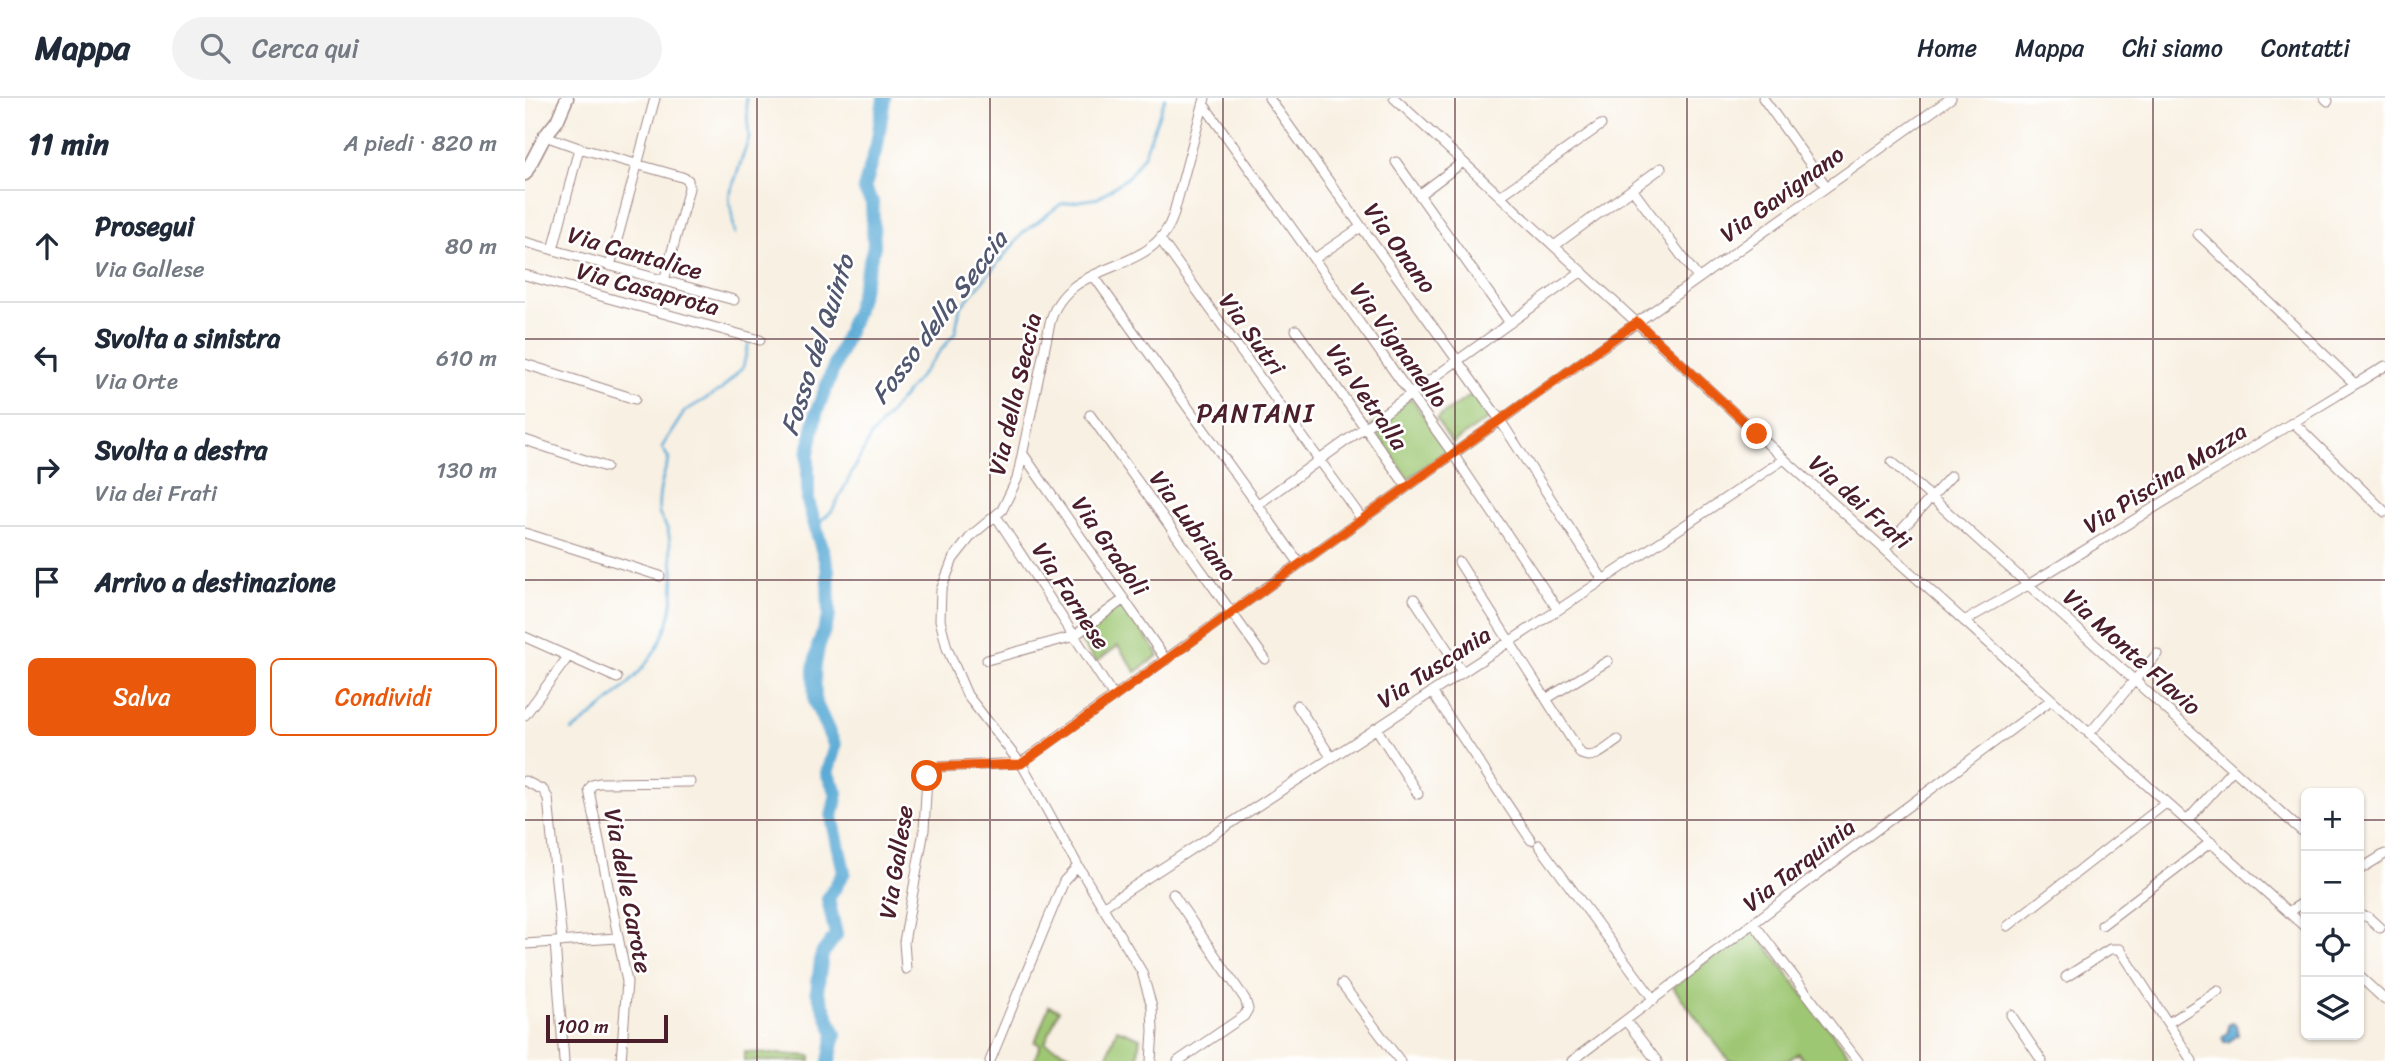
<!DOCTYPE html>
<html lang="it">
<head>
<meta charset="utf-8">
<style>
  body { margin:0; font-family:Sriracha,sans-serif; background:#f2f2f3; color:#1f2937 }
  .controls { position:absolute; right:21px; bottom:21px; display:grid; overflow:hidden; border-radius:10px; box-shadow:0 2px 5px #0004 }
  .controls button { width:63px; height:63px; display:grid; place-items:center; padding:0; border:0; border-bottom:2px solid #e0e1e3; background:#fff; color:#1f2937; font:35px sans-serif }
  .scale { position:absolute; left:21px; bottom:18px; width:122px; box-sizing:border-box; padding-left:7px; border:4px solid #4a1f2b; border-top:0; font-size:19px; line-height:24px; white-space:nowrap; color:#4a1f2b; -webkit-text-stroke:5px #fff; paint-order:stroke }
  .stop { position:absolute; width:21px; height:21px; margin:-16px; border:5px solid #ea580c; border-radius:50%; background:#fff }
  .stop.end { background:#ea580c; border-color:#fff; box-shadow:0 2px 7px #0008 }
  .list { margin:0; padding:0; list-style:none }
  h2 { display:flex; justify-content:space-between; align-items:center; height:91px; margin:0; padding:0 28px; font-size:30px }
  h2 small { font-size:23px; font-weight:400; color:#747a83 }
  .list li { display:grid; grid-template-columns:46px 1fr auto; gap:21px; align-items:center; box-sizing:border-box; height:112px; padding:0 28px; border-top:2px solid #e0e1e3 }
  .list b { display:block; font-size:26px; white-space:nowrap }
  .list p { margin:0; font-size:23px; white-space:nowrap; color:#747a83 }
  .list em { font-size:23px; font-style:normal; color:#747a83 }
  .actions { display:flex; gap:14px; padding:21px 28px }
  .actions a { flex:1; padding:16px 0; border:2px solid #ea580c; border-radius:10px; text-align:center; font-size:24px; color:#ea580c }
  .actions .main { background:#ea580c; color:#fff }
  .icon { flex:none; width:38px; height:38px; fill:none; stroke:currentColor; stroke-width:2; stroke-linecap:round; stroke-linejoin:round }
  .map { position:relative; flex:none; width:1860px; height:963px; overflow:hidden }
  header { display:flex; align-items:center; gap:42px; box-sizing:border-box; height:98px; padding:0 35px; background:#fff; border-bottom:2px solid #e0e1e3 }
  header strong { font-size:33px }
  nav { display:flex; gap:38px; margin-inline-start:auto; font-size:24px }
  .search { width:490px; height:63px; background:#f2f2f3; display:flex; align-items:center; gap:18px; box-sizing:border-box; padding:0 24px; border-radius:38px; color:#747a83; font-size:26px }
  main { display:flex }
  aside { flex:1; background:#fff }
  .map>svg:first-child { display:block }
</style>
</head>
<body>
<header>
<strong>Mappa</strong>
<div class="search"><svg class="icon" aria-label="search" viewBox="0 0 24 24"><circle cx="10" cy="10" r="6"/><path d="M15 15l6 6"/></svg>Cerca qui</div>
<nav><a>Home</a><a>Mappa</a><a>Chi siamo</a><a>Contatti</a></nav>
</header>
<main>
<aside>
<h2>11 min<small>A piedi · 820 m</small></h2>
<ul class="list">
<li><svg class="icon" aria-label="ahead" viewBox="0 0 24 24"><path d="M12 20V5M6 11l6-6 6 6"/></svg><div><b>Prosegui</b><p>Via Gallese</p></div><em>80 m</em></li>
<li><svg class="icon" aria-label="left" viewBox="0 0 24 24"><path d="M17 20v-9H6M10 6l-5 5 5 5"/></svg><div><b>Svolta a sinistra</b><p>Via Orte</p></div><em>610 m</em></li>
<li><svg class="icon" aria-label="right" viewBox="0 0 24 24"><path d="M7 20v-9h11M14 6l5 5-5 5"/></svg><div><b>Svolta a destra</b><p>Via dei Frati</p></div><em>130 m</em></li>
<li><svg class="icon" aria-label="arrive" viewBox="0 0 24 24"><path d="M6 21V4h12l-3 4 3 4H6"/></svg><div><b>Arrivo a destinazione</b></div></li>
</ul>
<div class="actions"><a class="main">Salva</a><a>Condividi</a></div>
</aside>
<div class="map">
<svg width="1860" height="963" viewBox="0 0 1860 963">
  <rect width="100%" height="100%" fill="#fff"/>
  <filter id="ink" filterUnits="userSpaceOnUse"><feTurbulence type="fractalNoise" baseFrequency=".0143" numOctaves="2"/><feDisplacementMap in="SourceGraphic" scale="14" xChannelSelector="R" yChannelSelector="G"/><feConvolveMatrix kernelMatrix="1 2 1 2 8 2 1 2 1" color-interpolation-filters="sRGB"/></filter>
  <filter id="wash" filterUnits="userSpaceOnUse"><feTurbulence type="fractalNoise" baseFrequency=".00686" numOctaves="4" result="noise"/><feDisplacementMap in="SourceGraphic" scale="28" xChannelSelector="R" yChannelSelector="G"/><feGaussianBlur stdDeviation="1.57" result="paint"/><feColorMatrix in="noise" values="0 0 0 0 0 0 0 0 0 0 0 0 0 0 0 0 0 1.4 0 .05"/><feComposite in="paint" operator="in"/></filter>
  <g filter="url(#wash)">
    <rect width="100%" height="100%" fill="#f8f0e2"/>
    <path fill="#9ec773" stroke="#74734f" stroke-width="2" d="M952 293 969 317 927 345 911 321Z
      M886 300 923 353 883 381 846 328Z
      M597 505 634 557 611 574 593 548 571 564 551 537Z
      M1227 829 1329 963H1279L1273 955 1262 963H1204L1148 889Z
      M524 908 534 912 520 945 545 956 542 963H509L515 947 510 944Z
      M592 931 615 940 612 963H580Z
      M219 954 286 958V963H219Z"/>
    <path fill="#5cabd6" stroke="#536580" stroke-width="2" d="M1707 925 1711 927 1713 937 1703 944H1699L1697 939 1703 934V927Z"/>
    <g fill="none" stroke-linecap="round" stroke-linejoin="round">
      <path stroke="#5cabd6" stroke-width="2.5" d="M210 136 204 99 224 40 221 0
        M291 427 307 413 346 338 430 235 435 210 498 135 536 106 573 100 603 79 619 57 640 0
        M47 633C111 584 161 544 146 454 145 447 145 439 143 433 141 426 135 420 134 414 132 396 138 377 144 361L137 349 160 313 196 292 218 269 224 244"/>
      <path stroke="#5cabd6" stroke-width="14" d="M304 963 310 936 292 893 297 856 311 837 303 801 319 774 307 719 312 695 302 675 310 648 290 604 289 572 293 549 304 518 303 472 283 403V356L291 315 331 213 349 148 347 104 339 91 352 47 359 0"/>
    </g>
  </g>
  <g filter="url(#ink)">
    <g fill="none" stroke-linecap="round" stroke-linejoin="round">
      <defs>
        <path id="street" d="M744 0 975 322 1078 482
          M869 0 1259 361 1781 830
          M1238 0 1301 88
          M1800 0 1803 3
          M679 7 928 356 1033 512
          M20 38 54 50 157 79 163 82 164 90 139 183
          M871 64 985 225
          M1107 91 1173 180
          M894 97 938 64
          M975 98 1076 27
          M1673 136 1830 286
          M635 141 837 421
          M0 144 209 202
          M1029 148 1136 70
          M28 152 54 50
          M789 161 836 129
          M85 168 130 0
          M0 177 235 242
          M568 177 775 466
          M771 232 882 389
          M0 266 110 301
          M565 317 740 561
          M1768 324 1860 414
          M0 342 81 369
          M498 356 641 562
          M1367 364 1781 737
          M732 407 1057 173
          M471 418 589 599
          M0 435 135 478
          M1359 451 1426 378
          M934 464 1056 656C1070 663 1082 649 1093 642
          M889 501 937 574
          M1439 523 1503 487 1860 268
          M0 539 92 580
          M462 562 549 538 599 501
          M907 594 1006 742
          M1021 601 1083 563
          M772 607 806 659
          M0 617 43 559
          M851 630 893 696
          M1564 636 1632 556
          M0 683 18 692 23 700 37 844
          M1662 723 1708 671
          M1014 747 1129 902
          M1834 772 1860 756
          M648 796 720 901 723 911 719 918 653 963
          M579 808 1033 512 1259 361
          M1763 814 1781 803
          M1834 817 1843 819 1855 830
          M1229 826 1333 963
          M1577 827 1686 744
          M1483 828 1641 705
          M30 844 39 963
          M0 846 92 840
          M381 871 379 844 399 732 402 678 404 673 412 669 496 665 1426 0
          M1834 878 1860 902
          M1541 879 1585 851H1595L1667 963
          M817 886 875 963
          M1486 917 1517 963
          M1101 923 1132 963
          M1643 925 1693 893
          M96 963 102 884 64 692 67 687 74 685 165 684
          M465 963 539 783 553 768
          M626 963 628 933 627 909 617 874 553 768 499 670 442 597 422 550 415 522 416 492 428 461 447 437 477 412 492 381 525 225C541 159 628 180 648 118L680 0
          M1047 963 1335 744 1526 602"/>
        <path id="secondary" d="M0 76 20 38 32 23 42 0"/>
      </defs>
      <use href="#street" stroke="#a18886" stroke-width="11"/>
      <use href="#secondary" stroke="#a18886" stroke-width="15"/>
      <use href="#street" stroke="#fff" stroke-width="9"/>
      <use href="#secondary" stroke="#fff" stroke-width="12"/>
    </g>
  </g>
  <g fill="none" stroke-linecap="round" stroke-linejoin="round" filter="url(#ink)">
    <path stroke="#ea580c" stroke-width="9" d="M402 678 410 669 496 666 1112 224 1232 336"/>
  </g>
  <path fill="none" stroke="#4a1f2b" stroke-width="2" stroke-opacity="0.55" d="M232 0V963M465 0V963M698 0V963M930 0V963M1162 0V963M1395 0V963M1628 0V963M0 241H1860M0 482H1860M0 722H1781M1834 722H1860"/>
  <g text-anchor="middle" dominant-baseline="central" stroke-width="5" stroke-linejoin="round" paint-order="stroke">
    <g font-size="24" fill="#4a1f2b" stroke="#fff">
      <text transform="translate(1257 96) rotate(-36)">Via Gavignano</text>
      <text transform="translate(875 150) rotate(54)">Via Onano</text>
      <text transform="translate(110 155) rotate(16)">Via Cantalice</text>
      <text transform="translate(123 191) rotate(15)">Via Casaprota</text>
      <text transform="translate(727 236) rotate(54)">Via Sutri</text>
      <text transform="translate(874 247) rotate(54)">Via Vignanello</text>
      <text transform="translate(490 296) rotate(-77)">Via della Seccia</text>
      <text transform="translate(842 299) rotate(55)">Via Vetralla</text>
      <text transform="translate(1640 380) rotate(-32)">Via Piscina Mozza</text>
      <text transform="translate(1335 404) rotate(42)">Via dei Frati</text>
      <text transform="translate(668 428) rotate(54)">Via Lubriano</text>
      <text transform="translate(585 448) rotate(55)">Via Gradoli</text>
      <text transform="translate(546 498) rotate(57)">Via Farnese</text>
      <text transform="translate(1607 554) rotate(42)">Via Monte Flavio</text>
      <text transform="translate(909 569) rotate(-33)">Via Tuscania</text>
      <text transform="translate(371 764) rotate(-81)">Via Gallese</text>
      <text transform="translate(1274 767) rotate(-38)">Via Tarquinia</text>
      <text transform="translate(103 793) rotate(79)">Via delle Carote</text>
    </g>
    <g font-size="26" font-style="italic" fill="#51576f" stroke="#fff">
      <text transform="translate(414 219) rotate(-53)">Fosso della Seccia</text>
      <text transform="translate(292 247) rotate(-72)">Fosso del Quinto</text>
    </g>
    <g font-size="26" letter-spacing="2" fill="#4a1f2b" stroke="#fff">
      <text x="731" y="315">PANTANI</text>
    </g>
  </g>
</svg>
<div class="controls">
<button>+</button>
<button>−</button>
<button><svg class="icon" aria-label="locate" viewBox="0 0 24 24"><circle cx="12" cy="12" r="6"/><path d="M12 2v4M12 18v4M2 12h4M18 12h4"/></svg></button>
<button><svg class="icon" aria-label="layers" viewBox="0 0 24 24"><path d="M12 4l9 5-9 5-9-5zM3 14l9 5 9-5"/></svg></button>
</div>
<div class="scale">100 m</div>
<div class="stop" style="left:402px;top:678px"></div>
<div class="stop end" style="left:1232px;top:336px"></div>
</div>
</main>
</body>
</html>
